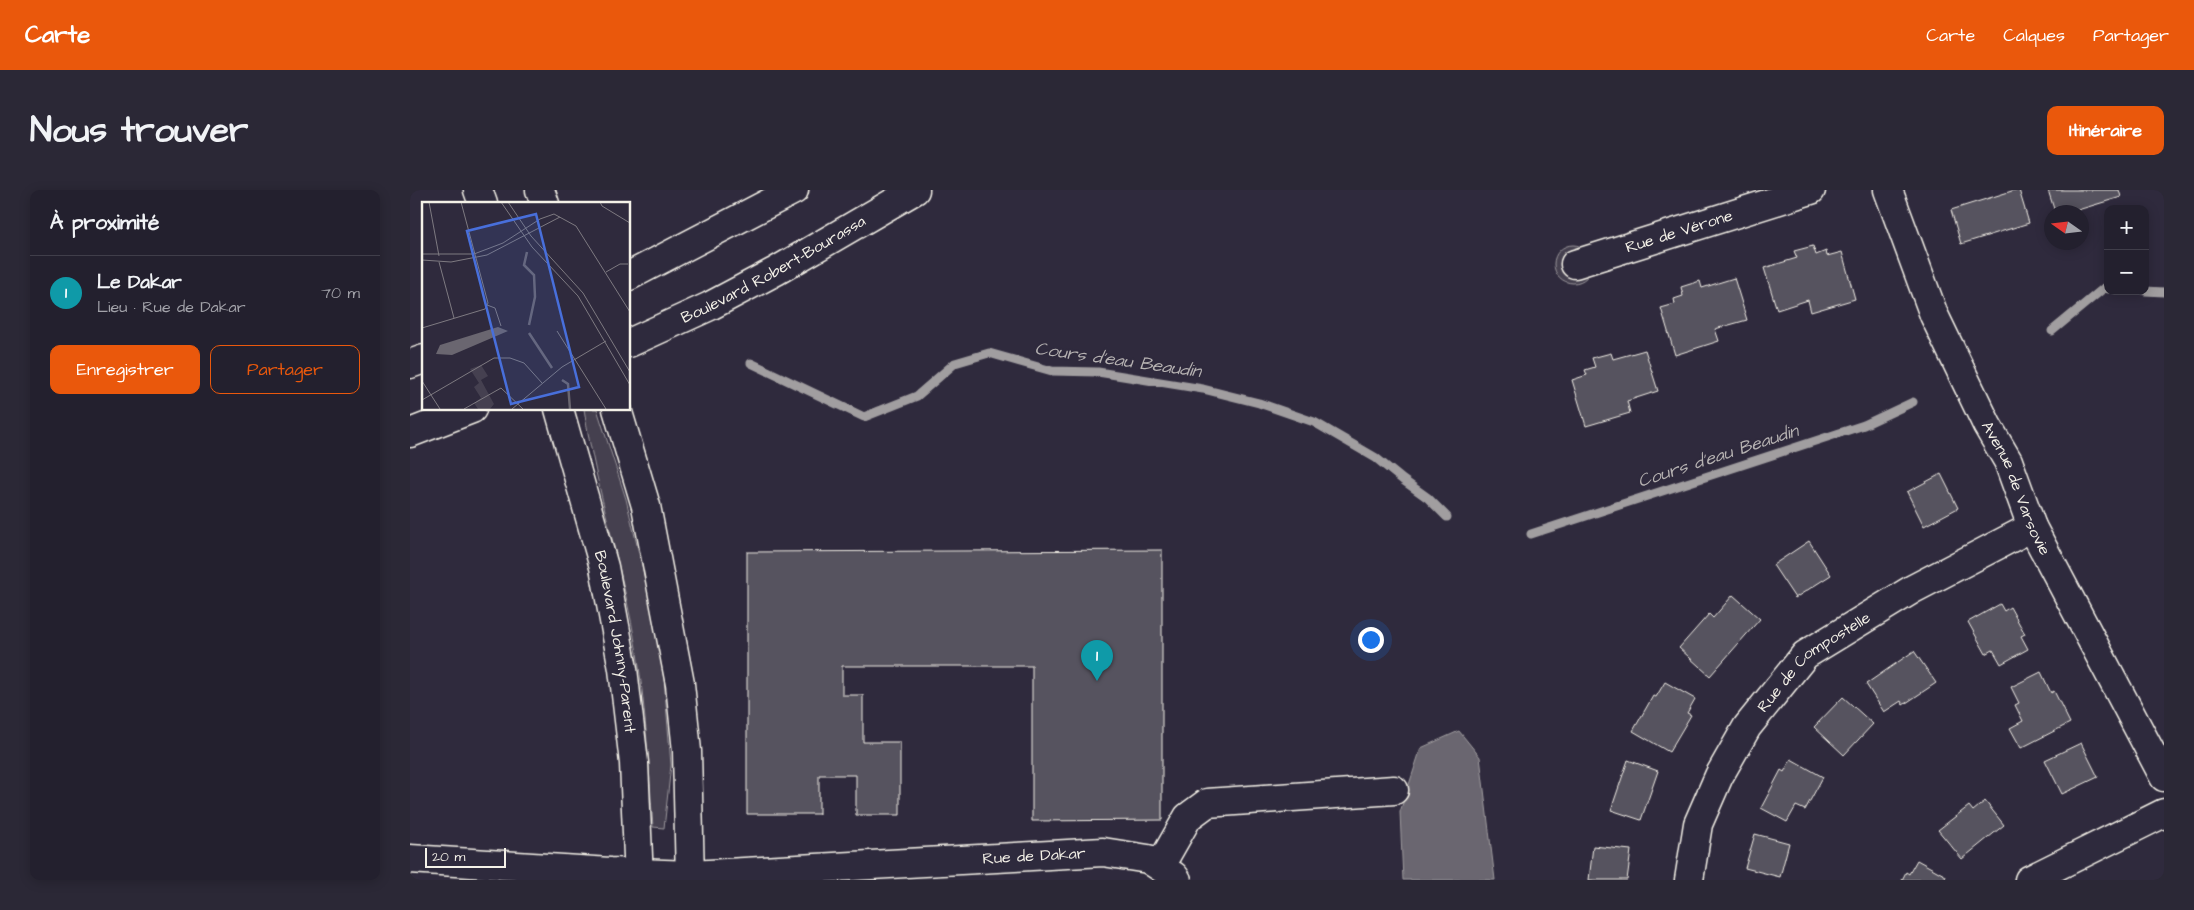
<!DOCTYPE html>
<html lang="fr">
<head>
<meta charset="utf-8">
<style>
  body { margin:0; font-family:"Architects Daughter",sans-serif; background:#2b2836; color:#f1f3f6 }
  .controls { position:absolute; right:15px; top:15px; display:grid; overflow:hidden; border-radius:10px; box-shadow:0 2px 12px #0003 }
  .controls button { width:45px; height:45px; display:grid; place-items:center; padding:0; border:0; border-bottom:1px solid #403e4a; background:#23202e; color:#f1f3f6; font:25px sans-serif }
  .compass { position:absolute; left:1634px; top:15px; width:45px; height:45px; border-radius:50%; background:#23202e; box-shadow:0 2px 12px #0003; rotate:284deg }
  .scale { position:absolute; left:15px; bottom:12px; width:81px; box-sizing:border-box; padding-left:5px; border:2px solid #f4f1e8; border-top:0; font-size:14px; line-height:18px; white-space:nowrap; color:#f4f1e8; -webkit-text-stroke:4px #2f2a3d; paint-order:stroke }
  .you { position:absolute; left:960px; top:449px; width:18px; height:18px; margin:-12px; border:4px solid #fff; border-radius:50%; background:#1a73e8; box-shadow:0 0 0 8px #1a73e833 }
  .badge { display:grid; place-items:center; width:32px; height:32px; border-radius:50%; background:#ea580c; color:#fff; font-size:16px; font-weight:700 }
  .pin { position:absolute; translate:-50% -41px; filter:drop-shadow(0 1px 2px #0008) }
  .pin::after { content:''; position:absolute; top:26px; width:18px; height:15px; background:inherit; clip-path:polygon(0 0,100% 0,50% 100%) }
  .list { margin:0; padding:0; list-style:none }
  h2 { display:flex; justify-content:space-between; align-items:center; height:65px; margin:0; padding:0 20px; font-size:21px }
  h2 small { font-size:16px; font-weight:400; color:#a3a3aa }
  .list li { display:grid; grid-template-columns:32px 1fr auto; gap:15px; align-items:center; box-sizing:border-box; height:75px; padding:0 20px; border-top:1px solid #403e4a }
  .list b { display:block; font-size:19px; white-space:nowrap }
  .list p { margin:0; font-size:16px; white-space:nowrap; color:#a3a3aa }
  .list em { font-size:16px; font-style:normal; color:#a3a3aa }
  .actions { display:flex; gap:10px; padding:15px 20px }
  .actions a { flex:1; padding:11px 0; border:1px solid #ea580c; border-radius:10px; text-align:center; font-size:18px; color:#ea580c }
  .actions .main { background:#ea580c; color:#fff }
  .map { position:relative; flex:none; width:1754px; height:690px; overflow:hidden; border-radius:10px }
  header { display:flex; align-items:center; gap:30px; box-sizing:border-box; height:70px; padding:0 25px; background:#ea580c; color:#fff }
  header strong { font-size:24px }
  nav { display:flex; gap:28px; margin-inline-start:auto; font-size:18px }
  .intro { display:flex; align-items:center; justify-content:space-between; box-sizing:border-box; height:120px; padding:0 30px }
  h1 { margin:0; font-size:35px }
  .button { padding:12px 22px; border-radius:10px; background:#ea580c; color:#fff; font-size:18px; font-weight:700 }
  main { display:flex; gap:30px; padding:0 30px }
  aside { flex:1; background:#23202e; border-radius:10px; box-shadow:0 2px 12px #0003 }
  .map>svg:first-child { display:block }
</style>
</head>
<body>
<header>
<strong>Carte</strong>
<nav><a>Carte</a><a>Calques</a><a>Partager</a></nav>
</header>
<div class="intro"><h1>Nous trouver</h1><a class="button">Itinéraire</a></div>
<main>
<aside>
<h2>À proximité<small></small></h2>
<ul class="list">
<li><span class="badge" style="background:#0f9aa8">1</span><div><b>Le Dakar</b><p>Lieu · Rue de Dakar</p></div><em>70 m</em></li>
</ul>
<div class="actions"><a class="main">Enregistrer</a><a>Partager</a></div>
</aside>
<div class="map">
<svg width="1754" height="690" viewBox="0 0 1754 690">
  <rect width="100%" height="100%" fill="#2f2a3d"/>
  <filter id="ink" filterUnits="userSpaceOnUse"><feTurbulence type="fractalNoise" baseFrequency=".02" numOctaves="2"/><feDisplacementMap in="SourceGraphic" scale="10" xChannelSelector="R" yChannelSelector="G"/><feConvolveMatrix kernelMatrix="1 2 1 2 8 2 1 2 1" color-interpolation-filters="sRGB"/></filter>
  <g filter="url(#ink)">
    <path fill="#454050" stroke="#9c989c" d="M1144 74a19 19 0 1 1 38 0a19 19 0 1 1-38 0Z
      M174 219H187L216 309 239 405 254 489 261 575 254 638 243 637C239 579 236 521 227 463 214 381 186 301 174 219Z"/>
    <path fill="#6a6670" stroke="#a19ea0" d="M1049 541 1070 567 1085 690H993L990 622 1011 558Z"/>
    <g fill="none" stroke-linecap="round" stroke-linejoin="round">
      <path stroke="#a19ea0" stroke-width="9" d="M1735 101 1754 102
        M1642 141 1694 98 1698 99
        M341 173 454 227 507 206 545 173 579 163 642 181 688 182 793 199 849 213 904 232 966 268 993 290 1018 308 1037 327
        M1121 344 1454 235 1503 212"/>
    </g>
    <path fill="#56525f" stroke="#f4f1e8" d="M1605 0H1609L1619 33 1551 54 1541 20Z
      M1638 0H1709L1711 7 1661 22H1645Z
      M1403 56 1406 65 1416 61 1417 66 1432 62 1445 109 1401 122 1398 110 1367 120 1354 78 1387 68 1384 61Z
      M1324 88 1337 130 1305 139 1309 151 1265 165 1251 118 1265 114 1264 109 1273 106 1271 97 1290 91 1292 98Z
      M1235 160 1248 201 1217 211 1220 223 1176 236 1162 190 1177 185 1175 180 1185 177 1182 168 1201 163 1203 169Z
      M1531 284 1548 318 1514 336 1497 302Z
      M1399 351 1421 385 1385 408 1363 375Z
      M752 360V630L622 631V476H432V505H453V552H490V625H446V585H409V624H337V362Z
      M1323 405 1350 429 1300 486 1269 458 1299 424 1303 428Z
      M1590 414 1594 421 1600 417 1615 444 1611 446 1618 459 1591 474 1583 460 1576 464 1558 432Z
      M1504 461 1526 493 1493 515 1491 511 1474 522 1456 494Z
      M1631 482 1641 503 1644 501 1660 533 1611 558 1600 538 1613 531 1605 515 1609 513 1601 497Z
      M1255 492 1285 509 1277 523 1281 525 1259 562 1223 541 1243 506 1246 507Z
      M1433 507 1463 534 1434 565 1404 537Z
      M1671 553 1688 587 1652 604 1635 570Z
      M1381 569 1413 587 1395 620 1386 616 1377 632 1351 618 1371 580 1374 582Z
      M1218 570 1248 581 1231 630 1201 620Z
      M1575 611 1594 635 1552 669 1528 640 1559 616 1563 621Z
      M1345 644 1379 653 1370 687 1335 678Z
      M1183 656 1221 660 1217 690H1179Z
      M1507 670 1536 686 1534 690H1492L1496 682 1499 684Z"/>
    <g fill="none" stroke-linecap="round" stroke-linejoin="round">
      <defs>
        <g id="minor">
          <path d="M68 0 73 14"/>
          <path d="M130 0 135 14"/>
          <path id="s1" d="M1478 0 1524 125 1577 235 1598 271 1622 337 1754 587"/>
          <path id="s2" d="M1165 74 1401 0"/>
          <path id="s3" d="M149 219 194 377 213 479 224 573 229 690"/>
          <path d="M207 219 236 316 270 494 277 561 280 690"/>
          <path id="s4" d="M0 669 200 682 281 685 693 662 738 669 764 686 767 690"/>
          <path d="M750 676 778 627 797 613 984 600"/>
          <path id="s5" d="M1279 690 1288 634 1309 586 1337 537 1395 465 1503 399 1622 337"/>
          <path d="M1619 690 1754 623"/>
        </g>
        <g id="highway">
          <path d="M219 86 384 0"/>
          <path id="s6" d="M219 153 300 116 366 81 505 0"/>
          <path d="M0 174 14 169"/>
          <path d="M0 243 62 219"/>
        </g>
      </defs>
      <use href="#minor" stroke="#f4f1e8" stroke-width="31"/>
      <use href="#highway" stroke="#f4f1e8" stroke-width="31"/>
      <use href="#minor" stroke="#2f2a3d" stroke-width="28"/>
      <use href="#highway" stroke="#2f2a3d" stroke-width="28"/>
    </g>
  </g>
  <g text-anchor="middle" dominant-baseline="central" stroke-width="4" stroke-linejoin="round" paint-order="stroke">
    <g font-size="16" fill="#f4f1e8" stroke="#2f2a3d">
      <text stroke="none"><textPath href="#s2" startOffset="109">Rue de Vérone</textPath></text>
      <text stroke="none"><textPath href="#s6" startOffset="162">Boulevard Robert-Bourassa</textPath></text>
      <text stroke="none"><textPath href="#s1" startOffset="325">Avenue de Varsovie</textPath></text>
      <text stroke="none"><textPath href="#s3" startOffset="240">Boulevard Johnny-Parent</textPath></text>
      <text stroke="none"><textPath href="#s5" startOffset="260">Rue de Compostelle</textPath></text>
      <text stroke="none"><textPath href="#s4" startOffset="625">Rue de Dakar</textPath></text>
    </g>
    <g font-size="18" font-style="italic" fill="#b6b2b2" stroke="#2f2a3d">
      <text transform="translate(708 170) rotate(8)">Cours d'eau Beaudin</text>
      <text transform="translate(1308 266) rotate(-18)">Cours d'eau Beaudin</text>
    </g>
  </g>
  <g transform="translate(12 12)">
    <rect width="208" height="208" fill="#2f2a3d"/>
    <path d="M59 163 66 174 59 178 72 202 68 207H56L52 201 59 196 52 185 57 181 48 167Z" fill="#454050"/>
    <path d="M76 125 86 129 30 153 14 152 18 143Z" fill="#6a6670"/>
    <path fill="none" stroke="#6a6670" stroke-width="2.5" d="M105 50 102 63 112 73 113 95 107 123M107 131 130 166M140 178 146 182 148 207"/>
    <path fill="none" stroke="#7e7a81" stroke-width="1" d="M7 0 17 54M79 0 110 45 156 94 208 183M86 0 109 34 161 91 208 170M178 0 180 4 208 21M0 52H52L81 41 118 17 132 12 154 24 208 110M0 58 29 60 65 53 138 15M17 60 32 116M184 70 198 62H206M65 103 73 106 79 124M0 126 63 107 66 101 39 0M135 129 184 207M0 179 18 207M0 198 72 156H88L102 161 120 181M42 207 79 186 101 207M90 207 140 165 184 139"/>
    <path fill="#486fdb" fill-opacity="0.15" stroke="#486fdb" stroke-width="2.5" d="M114 12 157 185 89 202 45 29Z"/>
    <rect width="208" height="208" fill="none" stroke="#f4f1e8" stroke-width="2.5"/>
  </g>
</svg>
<div class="controls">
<button>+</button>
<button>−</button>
</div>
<svg class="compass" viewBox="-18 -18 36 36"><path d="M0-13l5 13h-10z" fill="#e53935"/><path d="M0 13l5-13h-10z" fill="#a3a3aa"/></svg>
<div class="scale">20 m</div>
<div class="you"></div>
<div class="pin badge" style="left:687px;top:491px;background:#0f9aa8">1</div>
</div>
</main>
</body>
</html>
